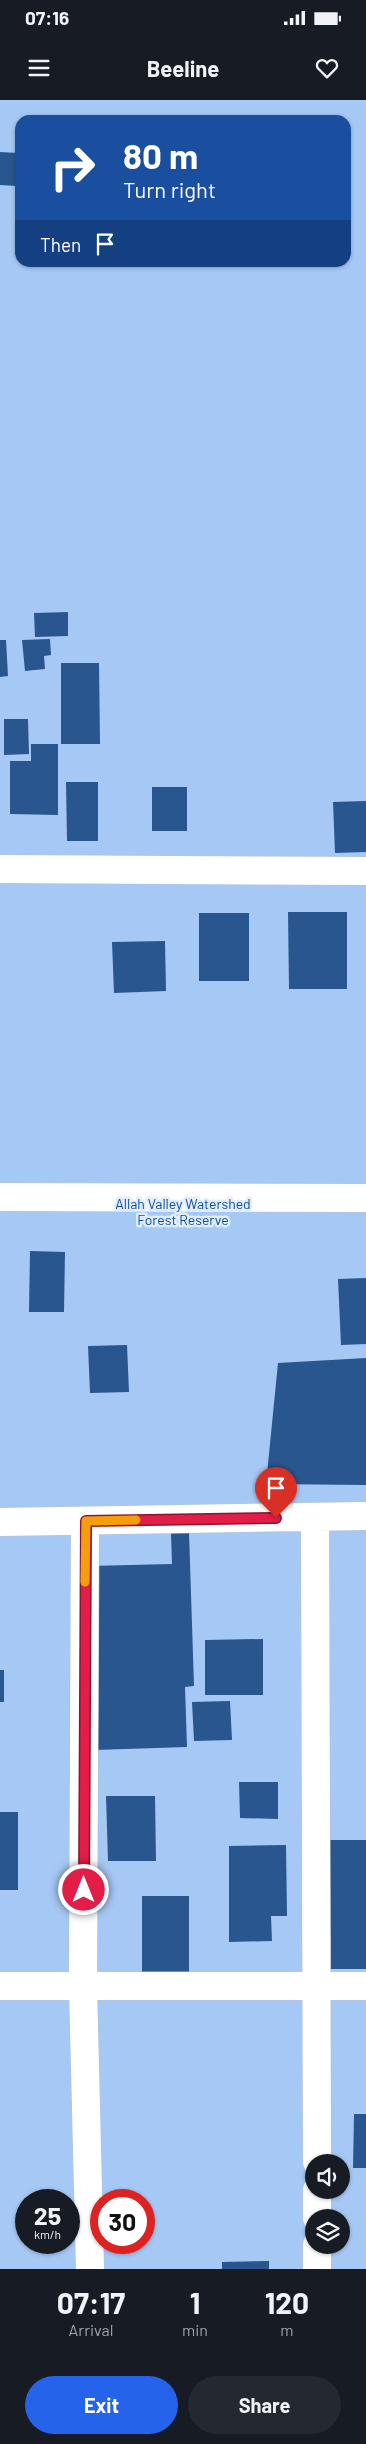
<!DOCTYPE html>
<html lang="en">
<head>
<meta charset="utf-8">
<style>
  body { margin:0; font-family:Barlow,sans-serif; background:#242831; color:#f1f3f6; height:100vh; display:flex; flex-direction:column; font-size:19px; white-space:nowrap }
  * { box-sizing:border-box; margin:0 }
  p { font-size:16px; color:#9ea1a6 }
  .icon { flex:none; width:28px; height:28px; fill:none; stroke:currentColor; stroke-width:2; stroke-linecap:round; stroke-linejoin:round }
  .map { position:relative; height:2169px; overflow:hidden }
  .side { display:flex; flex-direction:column; background:#171b24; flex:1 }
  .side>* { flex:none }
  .hud { position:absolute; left:15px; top:15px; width:336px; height:152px; border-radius:15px; box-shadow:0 1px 4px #0004; background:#1a4fa0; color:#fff; overflow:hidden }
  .controls { position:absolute; left:305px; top:2054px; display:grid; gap:10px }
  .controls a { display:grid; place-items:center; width:45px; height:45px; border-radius:50%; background:#171b24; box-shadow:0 1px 4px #0004; font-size:25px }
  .speed { position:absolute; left:15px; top:2089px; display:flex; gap:10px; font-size:25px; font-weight:700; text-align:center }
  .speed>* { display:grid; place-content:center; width:65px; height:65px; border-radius:50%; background:#171b24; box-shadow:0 1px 4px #0004; line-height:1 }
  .speed small { font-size:12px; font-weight:400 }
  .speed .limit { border:8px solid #d22; background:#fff; color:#111 }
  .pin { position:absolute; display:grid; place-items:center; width:42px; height:42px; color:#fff; margin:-51px -21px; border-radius:50% 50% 50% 0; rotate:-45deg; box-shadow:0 0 5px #0007 }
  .pin .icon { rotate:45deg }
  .me { position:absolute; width:55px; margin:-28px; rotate:0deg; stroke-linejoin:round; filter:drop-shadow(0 0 4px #0008) }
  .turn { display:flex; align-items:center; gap:18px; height:105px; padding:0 25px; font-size:22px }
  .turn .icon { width:65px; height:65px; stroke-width:2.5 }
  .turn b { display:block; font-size:35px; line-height:42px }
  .then { display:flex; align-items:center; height:48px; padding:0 25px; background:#0003; gap:10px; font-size:19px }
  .eta { display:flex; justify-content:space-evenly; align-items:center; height:85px; text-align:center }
  .eta b { font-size:30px; font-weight:700; line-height:35px }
  .cta { display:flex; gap:10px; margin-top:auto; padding:10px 25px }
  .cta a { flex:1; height:58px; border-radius:30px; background:#2563eb; color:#fff; font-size:20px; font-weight:700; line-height:58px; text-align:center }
  .cta a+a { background:#242831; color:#f1f3f6 }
  .status { display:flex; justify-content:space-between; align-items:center; height:35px; padding:0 25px; background:#171b24; direction:ltr }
  .status svg { height:14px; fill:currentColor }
  header { display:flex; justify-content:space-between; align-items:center; height:65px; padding:0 25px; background:#171b24; font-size:22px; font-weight:700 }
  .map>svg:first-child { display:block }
  .green { fill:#a6c8f4; fill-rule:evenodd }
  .building { fill:#29568e }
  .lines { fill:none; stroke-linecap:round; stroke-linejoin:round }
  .minor-casing { stroke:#b8c5d5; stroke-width:29 }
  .minor { stroke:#fff; stroke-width:28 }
  .route-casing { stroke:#92132f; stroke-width:12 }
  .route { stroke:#e11d48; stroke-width:9 }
  .slow { stroke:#f59e0b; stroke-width:9 }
  .labels { text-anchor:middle; stroke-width:5; stroke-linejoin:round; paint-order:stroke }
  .park-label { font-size:14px; fill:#0d509a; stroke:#e1edfe }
</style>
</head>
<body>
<div class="status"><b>07:16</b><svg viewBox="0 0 49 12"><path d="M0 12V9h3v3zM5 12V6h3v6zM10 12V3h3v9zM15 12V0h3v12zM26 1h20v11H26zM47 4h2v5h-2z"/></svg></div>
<header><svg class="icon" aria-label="menu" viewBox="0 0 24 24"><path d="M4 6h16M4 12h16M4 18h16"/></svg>Beeline<svg class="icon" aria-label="heart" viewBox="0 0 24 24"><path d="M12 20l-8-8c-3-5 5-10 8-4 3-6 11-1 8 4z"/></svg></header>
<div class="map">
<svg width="366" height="2169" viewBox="0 0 366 2169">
  <rect width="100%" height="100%" fill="#e1edfe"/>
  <!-- green -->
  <path class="green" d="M0,0h366v2169h-366zM20,20h326v142h-326zM314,2062h27v28h-27zM26,2100h43v42h-43zM101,2100h43v42h-43zM314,2118h27v27h-27z"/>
  <!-- building -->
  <path class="building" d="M0,52l18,1 -1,33 -17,-1z
    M68,512v24l-33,1 -1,-24z
    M50,539l1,16 -7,1 1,13 -20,2 -3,-31z
    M0,540h6l2,36 -8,1z
    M61,563h38l1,81h-39z
    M4,619h24l1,35 -25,1z
    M31,644h27v71l-48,-1v-53h21z
    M66,682h32v59h-31z
    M152,687h35v44h-35z
    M366,701v51l-31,1 -2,-51z
    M288,812h59v77h-58z
    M199,813h50v68h-50z
    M165,841l1,50 -52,2 -2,-51z
    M30,1151l35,1 -1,60h-35z
    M366,1178v66l-25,1 -3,-66z
    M127,1245l2,47 -39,1 -2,-47z
    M366,1258v127l-100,-1 12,-121z
    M189,1432l5,154 -9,1 2,60 -92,3 -6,-184 83,-2 -1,-31z
    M263,1539v56h-58v-55z
    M0,1570h4v32h-4z
    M230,1601l2,39 -38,1 -2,-39z
    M239,1682h39v37l-38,-1z
    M106,1696h49l1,65h-48z
    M0,1712h18v78h-18z
    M323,1740h43v129h-44z
    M286,1745l1,71h-16l1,25 -43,1v-96z
    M142,1796h47v76h-47z
    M354,2014h12v54h-13z
    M269,2161v8h-47v-7z"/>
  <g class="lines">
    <!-- minor casing -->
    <g class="minor-casing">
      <path id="minor" d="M0,769l366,2
        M0,1097l366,1
        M315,1417l2,645
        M85,1421l-2,466 7,282
        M0,1422l366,-6
        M0,1886h366
        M317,2090v28
        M317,2145v24"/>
    </g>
    <!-- minor -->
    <use href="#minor" class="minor"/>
  </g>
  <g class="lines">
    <!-- route casing -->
    <g class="route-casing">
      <path id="route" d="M84,1790l2,-369 190,-3"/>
    </g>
    <!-- route -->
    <use href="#route" class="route"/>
    <!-- slow -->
    <path class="slow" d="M85,1482l1,-61 50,-1"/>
  </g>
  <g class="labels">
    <!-- park labels -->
    <g class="park-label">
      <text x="183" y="1109">Allah Valley Watershed<tspan x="183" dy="16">Forest Reserve</tspan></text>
    </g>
  </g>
</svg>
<div class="controls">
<a><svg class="icon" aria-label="sound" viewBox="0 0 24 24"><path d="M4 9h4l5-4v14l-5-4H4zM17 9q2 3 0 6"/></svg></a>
<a><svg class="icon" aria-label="layers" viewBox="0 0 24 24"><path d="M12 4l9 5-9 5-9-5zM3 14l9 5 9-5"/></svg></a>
</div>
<div class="speed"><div>25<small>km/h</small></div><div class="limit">30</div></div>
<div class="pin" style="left:276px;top:1418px;background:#d93025"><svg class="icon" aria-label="arrive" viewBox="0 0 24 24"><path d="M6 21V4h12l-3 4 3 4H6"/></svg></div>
<svg class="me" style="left:84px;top:1790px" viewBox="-20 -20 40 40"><circle r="17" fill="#e11d48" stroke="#fff" stroke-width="3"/><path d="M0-11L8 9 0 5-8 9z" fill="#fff"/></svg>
<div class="hud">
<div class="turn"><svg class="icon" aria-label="right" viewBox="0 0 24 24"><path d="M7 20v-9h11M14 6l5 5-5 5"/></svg><div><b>80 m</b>Turn right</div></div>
<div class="then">Then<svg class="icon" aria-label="arrive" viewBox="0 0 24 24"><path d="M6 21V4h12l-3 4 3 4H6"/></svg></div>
</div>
</div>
<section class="side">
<div class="eta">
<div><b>07:17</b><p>Arrival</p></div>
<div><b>1</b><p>min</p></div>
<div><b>120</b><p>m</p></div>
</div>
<div class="cta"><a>Exit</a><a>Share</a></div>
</section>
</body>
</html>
